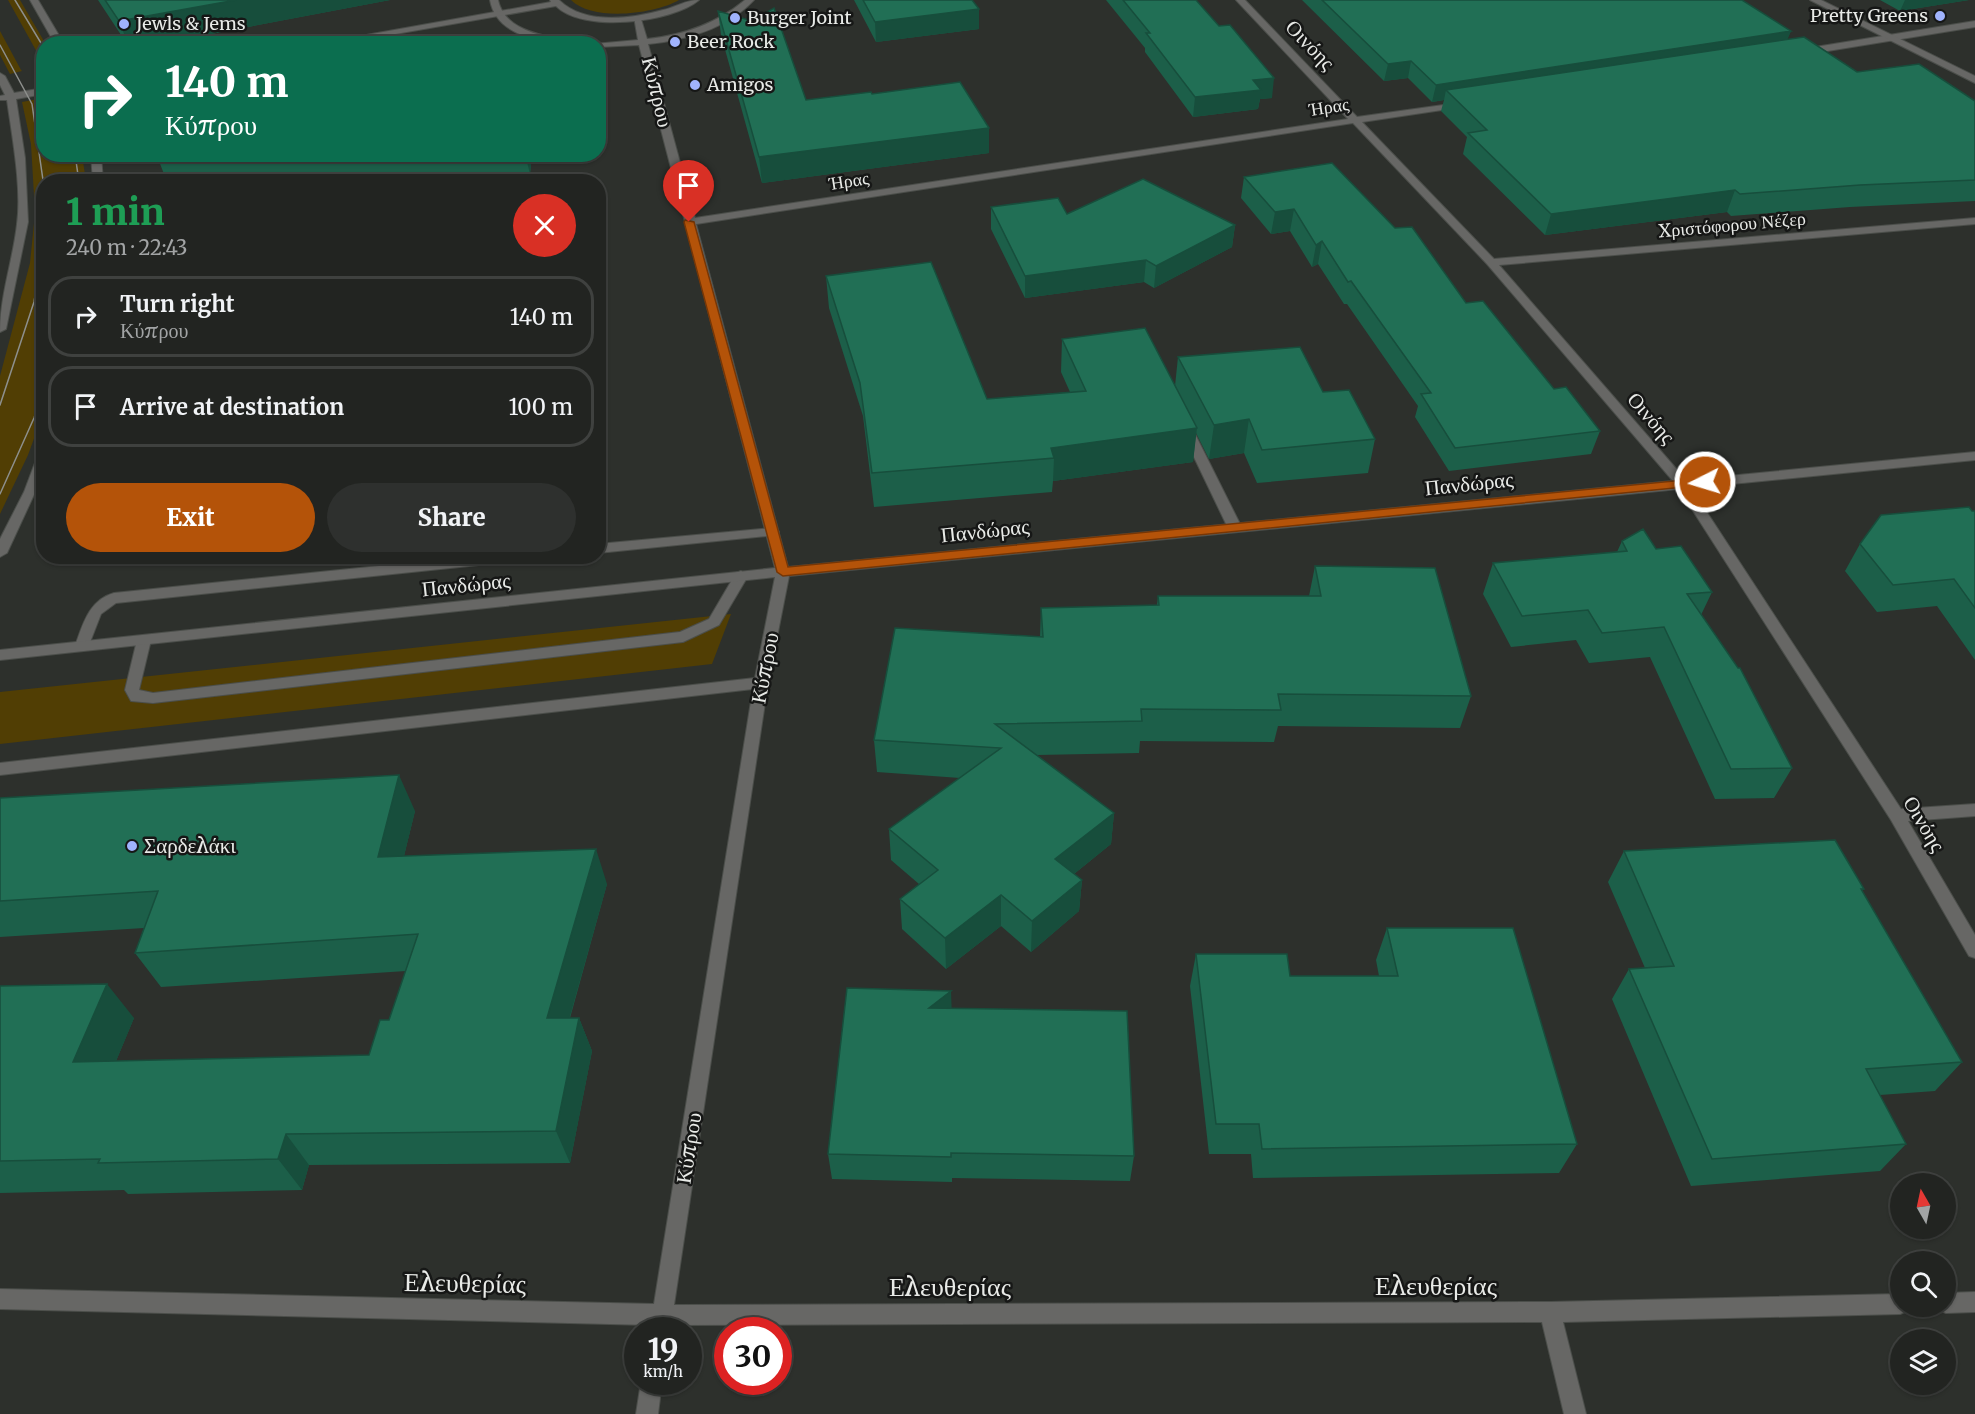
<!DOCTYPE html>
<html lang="en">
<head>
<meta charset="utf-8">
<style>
  body { margin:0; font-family:Merriweather,serif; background:#2e302e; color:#f1f3f6; height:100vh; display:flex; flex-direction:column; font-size:22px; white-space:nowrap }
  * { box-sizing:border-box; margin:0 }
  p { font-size:20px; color:#a2a4a5 }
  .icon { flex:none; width:33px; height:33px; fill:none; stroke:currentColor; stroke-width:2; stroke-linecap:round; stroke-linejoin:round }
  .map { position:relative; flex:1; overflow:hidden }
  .drawer { position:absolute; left:36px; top:174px; width:570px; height:390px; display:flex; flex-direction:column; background:#222421; border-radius:24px; box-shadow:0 2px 4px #0004,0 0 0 2px #3f413f }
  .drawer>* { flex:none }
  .hud { position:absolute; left:36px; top:36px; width:570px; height:126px; border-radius:24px; box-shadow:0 2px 4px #0004,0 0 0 2px #3f413f; background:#0b6e4f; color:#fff; overflow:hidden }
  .needle { width:39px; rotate:351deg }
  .fabs { position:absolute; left:1890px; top:1173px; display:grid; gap:12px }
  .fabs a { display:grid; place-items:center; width:66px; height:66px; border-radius:50%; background:#222421; box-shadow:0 2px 4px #0004,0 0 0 2px #3f413f; font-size:30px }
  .speed { position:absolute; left:624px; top:1317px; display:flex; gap:12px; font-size:30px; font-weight:700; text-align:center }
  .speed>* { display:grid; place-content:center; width:78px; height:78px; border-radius:50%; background:#222421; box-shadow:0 2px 4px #0004,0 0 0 2px #3f413f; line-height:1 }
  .speed small { font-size:15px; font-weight:400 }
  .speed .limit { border:9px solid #d22; background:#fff; color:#111 }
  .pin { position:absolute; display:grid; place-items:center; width:51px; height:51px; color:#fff; margin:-62px -26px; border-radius:50% 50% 50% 0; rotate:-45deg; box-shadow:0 0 6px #0007 }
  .pin .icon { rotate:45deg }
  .me { position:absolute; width:66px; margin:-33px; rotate:265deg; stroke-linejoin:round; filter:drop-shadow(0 0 4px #0008) }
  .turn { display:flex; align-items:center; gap:21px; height:126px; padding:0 30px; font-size:27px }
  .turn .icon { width:78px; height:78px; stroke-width:2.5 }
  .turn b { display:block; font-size:42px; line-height:51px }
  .round { display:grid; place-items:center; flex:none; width:63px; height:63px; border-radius:32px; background:#2e302e }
  .summary { display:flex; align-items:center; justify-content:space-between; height:102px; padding:0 30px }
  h1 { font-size:36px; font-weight:800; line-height:45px; color:#1e9e55 }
  .button { display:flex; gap:12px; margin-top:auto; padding:12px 30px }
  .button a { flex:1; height:69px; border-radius:36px; background:#b45309; color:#fff; font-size:24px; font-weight:800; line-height:69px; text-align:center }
  .button a+a { background:#2e302e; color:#f1f3f6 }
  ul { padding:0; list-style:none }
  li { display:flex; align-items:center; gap:18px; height:81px; margin:0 12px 9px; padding:0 18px; border:3px solid #3f413f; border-radius:24px }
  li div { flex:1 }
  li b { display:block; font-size:22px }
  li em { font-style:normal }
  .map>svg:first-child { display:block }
  .green { fill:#513e04 }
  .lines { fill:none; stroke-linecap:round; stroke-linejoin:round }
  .service-casing { stroke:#4b4e4a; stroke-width:2 }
  .minor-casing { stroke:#4b4e4a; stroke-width:2 }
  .tertiary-casing { stroke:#4b4e4a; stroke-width:2 }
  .service { fill:#676765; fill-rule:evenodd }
  .minor { fill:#676765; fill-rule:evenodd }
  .tertiary { fill:#676765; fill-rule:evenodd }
  .tram { stroke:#8d8f8c; stroke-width:1.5 }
  .wall { fill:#1c5f49 }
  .shaded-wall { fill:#174e3c }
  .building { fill:#216f55; stroke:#174e3c; stroke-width:1.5 }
  .route { fill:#b45309; stroke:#753606; stroke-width:1.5 }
  .poi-dot { fill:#a0b3fd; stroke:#161716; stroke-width:2 }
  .labels { text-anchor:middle; stroke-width:5; stroke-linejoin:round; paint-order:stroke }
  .far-poi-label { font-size:18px; fill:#e8eae7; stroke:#161716; text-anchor:start }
  .far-street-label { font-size:18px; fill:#e8eae7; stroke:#161716 }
  .street-label { font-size:21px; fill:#e8eae7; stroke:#161716 }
  .poi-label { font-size:21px; fill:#e8eae7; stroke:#161716; text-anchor:start }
  .near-street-label { font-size:26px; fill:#e8eae7; stroke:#161716 }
</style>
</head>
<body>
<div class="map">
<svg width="1975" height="1414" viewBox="0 0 1975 1414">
  <rect width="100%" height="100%" fill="#2d302c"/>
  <!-- green -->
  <path class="green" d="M8,0h12l25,43 -2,20z
    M571,0h108c-24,14 -86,22 -108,0z
    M0,31l21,39 1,1 -12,3 -10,-19z
    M43,98l1,56 38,1 4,26 -42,1 -1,232 -15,41 -28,59v-138l30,-113 5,-50 -4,-69 -9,-42z
    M731,614l-19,50 -712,80v-52z"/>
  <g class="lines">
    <!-- service casing -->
    <g class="service-casing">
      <path id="service" d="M1186,424l6,4 50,100 -2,3 -5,1 -7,-4 -48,-100z
        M772,528l5,1 2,3 -2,3 -179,18v-9z
        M477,556h55l-6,4 -410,43 -15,11 -14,36h-10l-2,-4c8,-22 14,-46 39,-53z
        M741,571l7,5 -29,49 -36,17 -530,61 -22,-2 -6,-11 12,-50 7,-5 7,5 -12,50 14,3 527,-61 29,-13 27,-46z"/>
    </g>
    <!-- minor casing -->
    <g class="minor-casing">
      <path id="minor" d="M490,0h8c6,28 39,35 63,39 8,1 17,1 23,5 -33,0 -87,-4 -94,-44z
        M745,0h9c-27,29 -68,40 -106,44l47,174 653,-99 -112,-119h9l112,117 108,-15 2,2 -5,3 -100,15 132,137 481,-41v6l-476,41 187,215 289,-28v8l-284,28 210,321 74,-5v12l-67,5 67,114v23l-6,-2 -78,-136 -212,-331 -890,87 -21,107 -94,622 876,-3 350,-8v12h9l-2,5 -7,3 -337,8 23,92h-22l-22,-92 -871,3 -1,5h-20v-5l-650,-16v-20l654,15 99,-615 -753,86v-12l755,-85 20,-101 -775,83v-10l775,-82 -136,-523 -41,2v-3h-4l44,-4 -4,-23 7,2 6,20c37,-4 69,-15 98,-39zM1353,123l134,141 186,217 -885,86 -92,-343z
        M1975,21v6l-172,28 -4,-3 4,-3z
        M1975,1292v20l-29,1 -7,-3 -2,-4h9v-13z
        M641,1382h21l-4,32h-22z"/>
    </g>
    <!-- tertiary casing -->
    <g class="tertiary-casing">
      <path id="tertiary" d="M30,0h8l26,44h-9z
        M550,0h9c25,25 72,19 104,10 13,-3 23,-10 36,-10 -27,23 -117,33 -143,6l-218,38h-22l235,-42z
        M1810,0h11l154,76v7z
        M0,73l5,3 9,17 30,-5v6l-28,5 9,59 3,64 -22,107 -6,3c0,-37 13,-72 17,-108 5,-36 -5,-88 -10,-124h-7v-4l5,-1 -5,-10z
        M91,154h10l2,28h-10z
        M44,451v22l-37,80 -7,4v-18l24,-47 14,-37z"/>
    </g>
    <!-- service -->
    <use href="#service" class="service"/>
    <!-- minor -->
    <use href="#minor" class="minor"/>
    <!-- tertiary -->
    <use href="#tertiary" class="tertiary"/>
    <!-- tram -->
    <path class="tram" d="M15,0l29,48
      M0,45l32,59 12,83
      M75,154l4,28
      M0,405l34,-103 10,-59
      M0,494l34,-76 10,-29"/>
  </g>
  <!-- wall -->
  <path class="wall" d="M98,0h292l-232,44h-31z
    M854,0h118l7,29 -103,13z
    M1106,0h90l76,98 -12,1 -2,10 -65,8 -48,-65v-4z
    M1302,0h440l49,31 -4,8 70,33 118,29v100l-125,6 -119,9 -4,-4 -182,23 -82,-81 4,-17 -26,-26 3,-11 -12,2 -24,-24 -24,3z
    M1880,0h89l-69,11z
    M718,11l88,89 66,-6 117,59 -227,30 -41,-148z
    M162,154h370l-2,20 -98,8h-265l-8,-21z
    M1244,177l222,126 88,86 46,42 -9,23 -142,17 -34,-54 3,-11 -71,-102h-3l-26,-40 -6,3 -22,-36 -19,3 -30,-36z
    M991,207l76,7 168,11 -3,22 -78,41 -10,-6 -119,16 -34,-69z
    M826,276l161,123 83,-7 -9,-20 1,-33 113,47 3,-29 145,35 52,47 -7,34 -111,10 -13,-30 -35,6 -13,-26 -3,29 -140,19 -1,11 -178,15 -11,-91 -34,-108z
    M1972,511h3v149l-38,-54 -60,6 -32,-41 15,-27z
    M1622,541l34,8 56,43 -11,23 91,153 -18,30 -59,1 -65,-142 -61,6 -13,-23 -65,7 -28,-53 10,-31 124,-11z
    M1315,566l156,130 -11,32 -182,-2 -4,16 -134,-1 -1,12 -102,2 77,58 -3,31 -37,30 8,6 -3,31 -48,41 -30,-26 -55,43 -44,-40 -2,-30 19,-15 -28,-24 -2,-31 71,-51 -83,-6 -3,-32 166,-103 1,-29 116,-3 1,-9h151z
    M0,798l415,13 -11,45 203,28 -37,134h9l13,33 -22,112 -261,2 -7,25 -174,4 -4,-4 -124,3v-207l134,32 -18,43 253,-6 20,-35 17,-49 -245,16 -26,-34 9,-25 -144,9z
    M1624,851l240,38 -2,2 100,171 -27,29 -55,4 26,49 -26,27 -189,15 -79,-187 17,-30 16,-1 -37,-86z
    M1387,928l190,216 -18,29 -306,5 -2,-24h-42l-19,-168 6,-32 94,22h89l-3,-16z
    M951,1008l183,148 -4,25 -178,-3v4l-120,-3 -4,-25z"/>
  <!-- shaded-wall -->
  <path class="shaded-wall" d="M236,0h154l-232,44h-30l-9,-23z
    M1905,0h64l-69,11z
    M979,9v20l-103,13 -1,-20z
    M1791,31l-7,17 -338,42 -2,10 -12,2 4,-17z
    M1411,61l-3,17 -24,3 4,-17z
    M1274,78l-2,20 -12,1 -2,10 -65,8 2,-20 58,-17z
    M989,128v25l-227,30 -3,-26z
    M525,154h7l-2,20z
    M1735,190l-8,22 -182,23 6,-21z
    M1294,209l-4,22 -19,3 4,-22z
    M1235,225l-3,22 -78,41 2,-22z
    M1322,241l-4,23 -6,3 4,-22z
    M1146,260l-2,22 -119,16v-22z
    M1249,419l-5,34 -35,6 5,-34z
    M1197,428l-4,34 -140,19 1,-23 -3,-10z
    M399,775l16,36 -20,82 -17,-36z
    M1114,813l-3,31 -57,46 1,-31z
    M596,849l11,35 -47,168 -13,-34z
    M1082,880l-3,31 -48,41 1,-31z
    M1001,895v31l-55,43 -1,-31z
    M107,984l27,34 -32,77 -29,-33z
    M951,991l1,27 -23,-10z
    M579,1018l13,33 -22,112 -14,-32z
    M286,1134l23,31 -7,25 -24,-31z"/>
  <!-- building -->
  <path class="building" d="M105,0h131l-117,21z
    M863,0h109l7,9 -104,13z
    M1123,0h73l23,26 11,-1 44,53 -21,2 8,10 -66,7 -49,-64h4z
    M1322,0h420l49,31 -355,54 -25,-24 -23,3z
    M774,8l32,92 65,-8 1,2 88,-12 29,46 -230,29 -41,-146 34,10z
    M1804,37l53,35 62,-8 56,37v79l-115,5 -120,9 -5,-4 -184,24 -83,-81 19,-3 -41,-40z
    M162,154h93l-96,7z
    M1332,163l63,65 17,-1 54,76 17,-2 71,88 12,-2 34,44 -145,17 -34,-54 10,-1 -80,-112 -3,1 -26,-41 -6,4 -22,-36 -19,3 -31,-35z
    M1143,179l92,46 -79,41 -10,-6 -121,16 -34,-69 67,-9 9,16z
    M931,262l56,137 99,-8 -24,-52 83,-11 52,100 -146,20 3,10 -182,15 -12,-90 -34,-107z
    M1300,347l23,45 26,-2 26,49 -113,11 -13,-31 -35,6 -36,-68z
    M1969,507l3,4h3v97l-21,-29 -61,6 -33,-41 21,-29z
    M1643,529l13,20 25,-3 31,46 -25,2 51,74h2l52,100 -61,1 -67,-142 -62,6 -14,-23 -66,6 -29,-53 134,-12 -5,-10z
    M1315,566l120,2 36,128 -193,-2 3,16 -140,-1 1,12 -147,3 119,89 -59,46 27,21 -50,41 -31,-26 -56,43 -45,-39 38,-29 -49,-41 112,-81 -127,-8 21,-112 148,9 -2,-29 118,-3 -1,-9h163z
    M399,775l-21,82 218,-8 -49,169h32l-23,113 -270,3 -8,25 -180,4 2,-4 -100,2v-175l107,-2 -34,78 296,-7 11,-35h9l29,-86 -283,19 23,-62 -158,10v-103z
    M1835,840l29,49h-3l101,173 -96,7 40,75 -194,15 -83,-190 45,-3 -50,-115z
    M1387,928h126l64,216 -315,5 -3,-25h-43l-20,-170h91l3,22h108z
    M847,988l104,3 -22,17 198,3 7,145 -183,-3v4l-123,-3z"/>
  <!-- route -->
  <path class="route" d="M685,220l9,2 94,345 917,-89 6,4 -6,3 -922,91 -6,-4 -93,-350z"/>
  <!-- markers -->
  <g class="poi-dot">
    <circle cx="1940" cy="16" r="6"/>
    <circle cx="735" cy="18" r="6"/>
    <circle cx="124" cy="24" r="6"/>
    <circle cx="675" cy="42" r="6"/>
    <circle cx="695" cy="85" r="6"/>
    <circle cx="132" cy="846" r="6"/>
  </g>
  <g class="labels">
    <!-- far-poi labels -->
    <g class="far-poi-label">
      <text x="1928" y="22" text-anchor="end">Pretty Greens</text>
      <text x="747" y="24">Burger Joint</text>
      <text x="136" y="30">Jewls &amp; Jems</text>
      <text x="687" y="48">Beer Rock</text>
      <text x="707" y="91">Amigos</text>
    </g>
    <!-- far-street labels -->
    <g class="far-street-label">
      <text transform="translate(1329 107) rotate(-9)" y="6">Ήρας</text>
      <text transform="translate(849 181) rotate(-9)" y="6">Ήρας</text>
      <text transform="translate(1732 225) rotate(-5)" y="6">Χριστόφορου Νέζερ</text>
    </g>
    <!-- street labels -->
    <g class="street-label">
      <text transform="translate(1310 45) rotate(46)" y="7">Οινόης</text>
      <text transform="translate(657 92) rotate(76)" y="7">Κύπρου</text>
      <text transform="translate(1651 418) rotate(49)" y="7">Οινόης</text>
      <text transform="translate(1469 484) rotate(-6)" y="7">Πανδώρας</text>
      <text transform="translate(985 531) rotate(-6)" y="7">Πανδώρας</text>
      <text transform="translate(466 585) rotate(-6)" y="7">Πανδώρας</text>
      <text transform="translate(765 668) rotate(-79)" y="7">Κύπρου</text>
      <text transform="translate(1924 824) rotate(59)" y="7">Οινόης</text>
      <text transform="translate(689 1148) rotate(-81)" y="7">Κύπρου</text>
    </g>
    <!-- poi labels -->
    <g class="poi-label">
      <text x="144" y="853">Σαρδελάκι</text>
    </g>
    <!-- near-street labels -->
    <g class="near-street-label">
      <text transform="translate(465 1283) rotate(1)" y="9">Ελευθερίας</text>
      <text x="1436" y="1295">Ελευθερίας</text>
      <text x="950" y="1296">Ελευθερίας</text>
    </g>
  </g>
</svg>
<div class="fabs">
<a><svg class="needle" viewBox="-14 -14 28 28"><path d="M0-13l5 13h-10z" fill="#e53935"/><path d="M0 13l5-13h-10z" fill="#a2a4a5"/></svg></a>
<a><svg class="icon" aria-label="search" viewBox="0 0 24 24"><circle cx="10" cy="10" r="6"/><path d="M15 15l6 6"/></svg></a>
<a><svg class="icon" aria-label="layers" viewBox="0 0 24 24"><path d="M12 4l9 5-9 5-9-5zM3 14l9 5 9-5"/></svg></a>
</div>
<div class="speed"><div>19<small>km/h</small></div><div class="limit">30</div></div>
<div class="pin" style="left:689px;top:222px;background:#d93025"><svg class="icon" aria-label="arrive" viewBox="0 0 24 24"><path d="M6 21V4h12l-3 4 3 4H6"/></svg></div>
<svg class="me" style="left:1705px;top:482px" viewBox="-20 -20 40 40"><circle r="17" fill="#b45309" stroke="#fff" stroke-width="3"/><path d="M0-11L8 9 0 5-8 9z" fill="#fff"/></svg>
<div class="hud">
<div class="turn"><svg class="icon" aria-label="right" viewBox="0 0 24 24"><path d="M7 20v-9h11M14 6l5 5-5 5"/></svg><div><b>140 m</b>Κύπρου</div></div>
</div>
<section class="drawer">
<div class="summary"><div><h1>1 min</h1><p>240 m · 22:43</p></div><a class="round" style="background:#d93025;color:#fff"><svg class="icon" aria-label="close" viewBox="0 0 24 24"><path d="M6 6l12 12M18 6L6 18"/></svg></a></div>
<ul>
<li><svg class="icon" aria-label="right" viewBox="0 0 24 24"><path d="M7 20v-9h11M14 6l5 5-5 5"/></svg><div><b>Turn right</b><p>Κύπρου</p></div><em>140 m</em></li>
<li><svg class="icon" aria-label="arrive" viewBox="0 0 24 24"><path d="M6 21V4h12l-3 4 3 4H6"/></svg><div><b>Arrive at destination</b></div><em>100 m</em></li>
</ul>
<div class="button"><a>Exit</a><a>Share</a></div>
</section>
</div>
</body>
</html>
